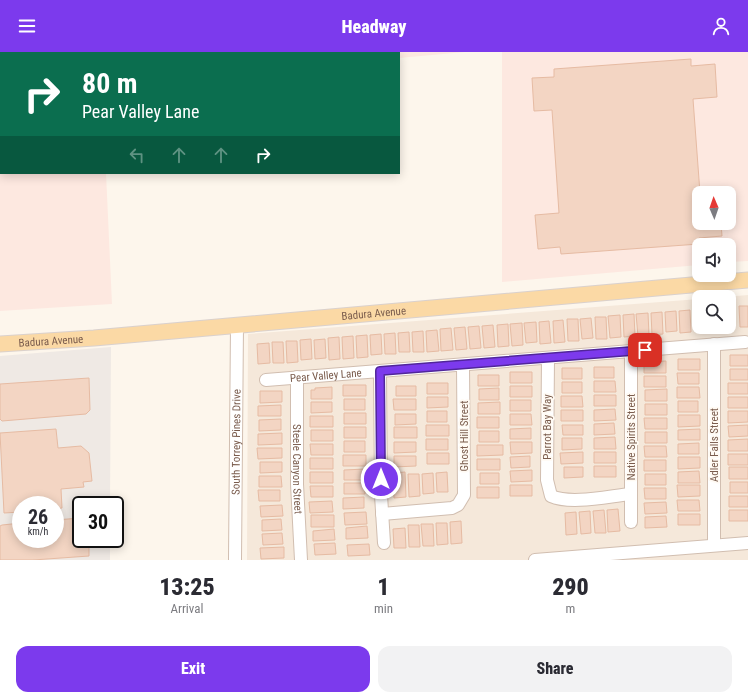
<!DOCTYPE html>
<html lang="en">
<head>
<meta charset="utf-8">
<style>
  body { margin:0; font-family:"Roboto Condensed",sans-serif; background:#f2f2f3; color:#2b2b33; height:100vh; display:flex; flex-direction:column; font-size:15px; white-space:nowrap }
  * { box-sizing:border-box; margin:0 }
  p { font-size:13px; color:#7c7c81 }
  .icon { flex:none; width:22px; height:22px; fill:none; stroke:currentColor; stroke-width:2; stroke-linecap:round; stroke-linejoin:round }
  .map { position:relative; height:508px; overflow:hidden }
  .panel { display:flex; flex-direction:column; background:#fff; flex:1 }
  .panel>* { flex:none }
  .banner { position:absolute; left:0px; top:0px; width:400px; height:122px; box-shadow:0 2px 10px #0003; background:#0b6e4f; color:#fff; overflow:hidden }
  .needle { width:26px; rotate:358deg }
  .controls { position:absolute; left:692px; top:134px; display:grid; gap:8px }
  .controls a { display:grid; place-items:center; width:44px; height:44px; border-radius:8px; background:#fff; box-shadow:0 2px 10px #0003; font-size:20px }
  .speed { position:absolute; left:12px; top:444px; display:flex; gap:8px; font-size:20px; font-weight:700; text-align:center }
  .speed>* { display:grid; place-content:center; width:52px; height:52px; border-radius:50%; background:#fff; box-shadow:0 2px 10px #0003; line-height:1 }
  .speed small { font-size:10px; font-weight:400 }
  .speed .limit { border:2px solid #111; border-radius:6px; background:#fff; color:#111 }
  .pin { position:absolute; display:grid; place-items:center; width:34px; height:34px; color:#fff; margin:-17px; border-radius:8px; box-shadow:0 2px 6px #0006 }
  .me { position:absolute; width:44px; margin:-22px; rotate:0deg; stroke-linejoin:round; filter:drop-shadow(0 0 3px #0008) }
  .turn { display:flex; align-items:center; gap:14px; height:84px; padding:0 16px; font-size:18px }
  .turn .icon { width:52px; height:52px; stroke-width:2.5 }
  .turn b { display:block; font-size:28px; line-height:34px }
  .lanes { display:flex; align-items:center; height:38px; padding:0 16px; background:#0003; justify-content:center; gap:20px; direction:ltr }
  .lanes .off { opacity:.35 }
  .eta { display:flex; justify-content:space-evenly; align-items:center; height:68px; text-align:center }
  .eta b { font-size:24px; font-weight:800; line-height:28px }
  .button { display:flex; gap:8px; margin-top:auto; padding:8px 16px }
  .button a { flex:1; height:46px; border-radius:12px; background:#7c3aed; color:#fff; font-size:16px; font-weight:800; line-height:46px; text-align:center }
  .button a+a { background:#f2f2f3; color:#2b2b33 }
  header { display:flex; justify-content:space-between; align-items:center; height:52px; padding:0 16px; background:#7c3aed; color:#fff; font-size:18px; font-weight:800 }
  .map>svg:first-child { display:block }
  .residential { fill:#f5e8da }
  .commercial { fill:#fde8e0; fill-rule:evenodd }
  .industrial { fill:#efe9e4; fill-rule:evenodd }
  .building { fill:#f3d5c3; stroke:#e6bba3 }
  .lines { fill:none; stroke-linecap:round; stroke-linejoin:round }
  .minor-casing { stroke:#d1beb0; stroke-width:14 }
  .major-casing { stroke:#dad1cd; stroke-width:17 }
  .minor { stroke:#fff; stroke-width:12 }
  .major { stroke:#fbd9a5; stroke-width:15 }
  .route-casing { stroke:#51269a; stroke-width:10 }
  .route { stroke:#7c3aed; stroke-width:7 }
  .labels { text-anchor:middle; stroke-width:3.5; stroke-linejoin:round; paint-order:stroke }
  .street-label { font-size:11px; fill:#7a5c4d; stroke:#fffaf3 }
</style>
</head>
<body>
<header><svg class="icon" aria-label="menu" viewBox="0 0 24 24"><path d="M4 6h16M4 12h16M4 18h16"/></svg>Headway<svg class="icon" aria-label="person" viewBox="0 0 24 24"><circle cx="12" cy="8" r="4"/><path d="M4 21q1-7 8-7t8 7"/></svg></header>
<div class="map">
<svg width="748" height="508" viewBox="0 0 748 508">
  <rect width="100%" height="100%" fill="#fdf6ec"/>
  <!-- residential -->
  <path class="residential" d="M748,243v265h-501l1,-226 451,-35v28h30v-30h-4z"/>
  <!-- commercial -->
  <path class="commercial" d="M0,0h465l-66,6v-5h-398v120h105l6,131 -112,7z
    M502,0h246v209l-19,1v-17h-30v20l-197,17zM699,141h30v30h-30z"/>
  <!-- industrial -->
  <path class="industrial" d="M111,295l-1,158h-29v34h29v21h-110v-204zM21,453h34v34h-34z"/>
  <!-- building -->
  <path class="building" d="M691,7v7l24,-2 2,33 -24,2 7,94 -1,30h22l1,13 -23,2v6l-138,10 -1,-7 -22,2 -3,-34 24,-2 -7,-103 -18,1 -2,-33 22,-1v-8z
    M734,252l1,23 -11,1 5,-1v-22z
    M739,254h9v21h-8z
    M699,257v18h6v2l-11,1 -1,-20z
    M690,258l1,22 -11,1 -1,-22z
    M676,259l1,20 -11,1 -1,-20z
    M662,260l1,22 -11,1 -1,-22z
    M648,261l1,22 -11,1 -2,-22z
    M634,262l1,22 -11,1 -1,-22z
    M620,263l1,22 -11,1 -2,-22z
    M595,265h11l1,22h-11z
    M591,266l2,20 -11,1 -2,-20z
    M567,267h11l1,22h-11z
    M563,268l2,22 -11,1 -1,-22z
    M549,269l2,22 -11,1 -1,-22z
    M536,270l1,20 -11,1 -2,-20z
    M522,271l1,22 -11,1 -2,-22z
    M508,272l1,22 -11,1 -1,-22z
    M493,273l2,22 -11,1 -2,-22z
    M479,274l2,22 -11,1 -2,-22z
    M465,275l2,22 -11,1 -2,-22z
    M451,276l2,22 -12,1 -1,-22z
    M437,278l2,21 -12,1 -1,-21z
    M423,279l1,21h-11l-1,-20z
    M409,280l1,20h-11l-1,-19z
    M395,281l1,21h-11l-1,-20z
    M381,282l1,20 -11,1 -1,-20z
    M367,283l1,22 -11,1 -1,-22z
    M353,284l1,22 -11,1 -1,-22z
    M339,285l1,22 -11,1 -1,-22z
    M311,287l1,20 -11,1 -1,-20z
    M325,287l1,19 -11,1 -1,-19z
    M286,289h11l1,21 -11,1z
    M272,290h11l1,21h-11z
    M269,291l1,20 -12,1 -1,-20z
    M730,303h18v11h-18z
    M678,307h22v11h-22z
    M666,309v12h-22v-11z
    M594,315h20v11h-20z
    M562,316h20v11h-20z
    M730,317h18v11h-18z
    M510,320h22v11h-22z
    M677,321h22v11h-21z
    M478,323h21v11h-21z
    M644,324h22v11h-22z
    M89,326l1,32 -4,4 -84,7 -2,-2v-35z
    M594,329h21l1,11h-22z
    M562,330h20v11h-20z
    M427,331h21v11h-21z
    M728,331h20v11h-20z
    M343,333h23v11h-23z
    M396,334h20v10h-20z
    M510,334h22v11h-22z
    M332,335v12h-21v-9h4v-2z
    M677,335h22l1,11h-23z
    M499,336v12h-20v-11z
    M667,337v12h-22v-11z
    M260,339h22v11l-22,1z
    M594,343h22v11h-22z
    M561,344h21l1,11h-22z
    M427,345h21v10l-21,1z
    M728,345h20v11h-20z
    M344,347h21v11h-21z
    M393,347h23v11h-22z
    M510,348h21v11h-21z
    M678,349h20v11h-20z
    M311,350h21v10l-21,1z
    M500,350v12h-22v-11z
    M645,352h22v11h-22z
    M281,353v11h-23v-10z
    M615,357l1,11 -22,1v-11z
    M561,358h22v11h-22z
    M427,359h20v11h-20z
    M728,359h20v11l-20,1z
    M344,361h22v11h-22z
    M395,362h21v10l-21,1z
    M510,362h21l1,11h-22z
    M678,363h22v11l-22,1z
    M310,364h23v11h-23z
    M477,365h22v11h-22z
    M644,366h23v11h-22z
    M281,367v11l-22,1v-11z
    M614,371l1,11 -21,1v-11z
    M426,373h23v11h-23z
    M562,373h21v10h-20z
    M748,373v11l-19,1 -1,-11z
    M344,375h22v11h-22z
    M394,375h23v11h-23z
    M531,376v11h-21v-10z
    M56,377l2,19 23,-2 8,7 3,28 -9,1 1,5 -23,2 1,19 -7,1v-4h-34v7l-17,1 -4,-80z
    M700,377v11h-22v-10z
    M311,378h22v11h-22z
    M479,379h20v11h-20z
    M645,380h22v11h-22z
    M282,381v11l-24,1v-11z
    M615,385l1,12h-22v-11z
    M562,386h20v11l-20,1z
    M426,387h22v11h-22z
    M748,387v12h-20v-11z
    M344,389h21v11h-21z
    M394,390h22v10l-22,1z
    M510,390h22v11l-21,1z
    M699,391v11h-21v-10z
    M310,392h23v11h-22z
    M477,393h26v10l-26,1z
    M644,394h22l1,11h-22z
    M257,396h25v10l-24,1z
    M583,400v11l-22,1 -1,-11z
    M594,400h22v11h-22z
    M427,401h22v11h-22z
    M728,402h20v11h-20z
    M343,403h23v11h-23z
    M394,404h22v10l-22,1z
    M530,404v11l-19,1 -1,-11z
    M678,405h22v11l-22,1z
    M310,406h23v11h-23z
    M477,407h23v11h-23z
    M644,408h22v11h-22z
    M260,410h22v10l-22,1z
    M594,414h22v11h-22z
    M564,415h19v10l-19,1z
    M729,415h19v12h-19z
    M365,417v11h-21v-10z
    M532,418v11l-21,1 -1,-11z
    M699,419l1,12h-22v-11z
    M310,420h23v11h-23z
    M405,420l1,25 -12,1 -1,-25z
    M447,420l1,20h-11l-1,-19z
    M433,421l1,20 -11,1 -1,-20z
    M480,421h19v11h-19z
    M408,422h11l1,22 -11,1z
    M645,422h21v11h-21z
    M259,424h22l1,11h-23z
    M730,430h18v11h-18z
    M344,431h21v11h-21z
    M510,433h22v11h-22z
    M677,433h23v11l-22,1z
    M310,434h23v11h-22z
    M477,435h22v11h-22z
    M644,436h22v11h-21z
    M258,438h22v11h-21z
    M729,444h19v11h-19z
    M364,445v11l-21,1v-11z
    M677,448h22l1,11h-22z
    M332,449l1,11 -23,1 -1,-11z
    M666,450l1,11 -22,1 -1,-11z
    M282,453l1,11 -22,1 -1,-11z
    M618,457l2,22 -12,1 -1,-22z
    M604,458l2,23h-11l-2,-22z
    M729,458h19v11h-19z
    M590,459l1,22 -10,1 -2,-22z
    M366,460l1,12 -22,1 -1,-12z
    M576,460l1,22 -11,1 -1,-22z
    M678,462h22v11h-22z
    M311,463h23v12h-23z
    M666,464l1,11 -22,1v-11z
    M81,466v21h8v17l-56,4h-33v-34l2,-1 19,-2v16h34v-19z
    M281,467l1,11 -20,1v-11z
    M461,469l1,22 -11,1 -1,-22z
    M436,471h11l1,21 -11,1z
    M421,472h12l1,22h-11z
    M408,473h11l1,22h-11z
    M367,474l1,12 -22,1v-11z
    M405,476l1,20h-12l-1,-19z
    M334,477l1,11 -22,1v-10z
    M282,481l1,11 -20,1 -1,-11z
    M335,491l1,11 -21,1 -1,-11z
    M369,492l1,11 -22,1 -1,-11z
    M284,495v11l-23,1 -1,-11z"/>
  <g class="lines">
    <!-- minor casing -->
    <g class="minor-casing">
      <g id="minor">
        <path d="M236,0v1"/>
        <path d="M292,1l13,-1"/>
        <path d="M0,23h1"/>
        <path d="M714,292v201"/>
        <path d="M631,300v170"/>
        <path d="M548,306l-1,122 4,16c20,9 58,0 80,-2"/>
        <path d="M380,319l1,124 3,48"/>
        <path id="s1" d="M297,325v107l4,76"/>
        <path id="s2" d="M266,328l479,-38"/>
        <path d="M382,462l70,-6 6,-3 6,-10 -1,-130"/>
        <path id="s3" d="M235,508l2,-235"/>
        <path d="M535,508l213,-17"/>
      </g>
    </g>
    <!-- major casing -->
    <g class="major-casing">
      <g id="major">
        <path id="s4" d="M0,292l94,-6 654,-58"/>
      </g>
    </g>
    <!-- minor -->
    <use href="#minor" class="minor"/>
    <!-- major -->
    <use href="#major" class="major"/>
  </g>
  <g class="lines">
    <!-- route casing -->
    <g class="route-casing">
      <path id="route" d="M381,427l-1,-108 265,-21"/>
    </g>
    <!-- route -->
    <use href="#route" class="route"/>
  </g>
  <g class="labels">
    <!-- street labels -->
    <g class="street-label">
      <text dy="4" stroke="none"><textPath href="#s4" startOffset="375">Badura Avenue</textPath></text>
      <text dy="4" stroke="none"><textPath href="#s4" startOffset="51">Badura Avenue</textPath></text>
      <text dy="4" stroke="none"><textPath href="#s2" startOffset="60">Pear Valley Lane</textPath></text>
      <text transform="translate(547 375) rotate(-90)" y="4">Parrot Bay Way</text>
      <text transform="translate(464 384) rotate(-90)" y="4">Ghost Hill Street</text>
      <text transform="translate(631 385) rotate(-90)" y="4">Native Spirits Street</text>
      <text dy="4" stroke="none"><textPath href="#s3" startOffset="118">South Torrey Pines Drive</textPath></text>
      <text transform="translate(714 393) rotate(-90)" y="4">Adler Falls Street</text>
      <text dy="4" stroke="none"><textPath href="#s1" startOffset="92">Steele Canyon Street</textPath></text>
    </g>
  </g>
</svg>
<div class="controls">
<a><svg class="needle" viewBox="-14 -14 28 28"><path d="M0-13l5 13h-10z" fill="#e53935"/><path d="M0 13l5-13h-10z" fill="#7c7c81"/></svg></a>
<a><svg class="icon" aria-label="sound" viewBox="0 0 24 24"><path d="M4 9h4l5-4v14l-5-4H4zM17 9q2 3 0 6"/></svg></a>
<a><svg class="icon" aria-label="search" viewBox="0 0 24 24"><circle cx="10" cy="10" r="6"/><path d="M15 15l6 6"/></svg></a>
</div>
<div class="speed"><div>26<small>km/h</small></div><div class="limit">30</div></div>
<div class="pin" style="left:645px;top:298px;background:#d93025"><svg class="icon" aria-label="arrive" viewBox="0 0 24 24"><path d="M6 21V4h12l-3 4 3 4H6"/></svg></div>
<svg class="me" style="left:381px;top:427px" viewBox="-20 -20 40 40"><circle r="17" fill="#7c3aed" stroke="#fff" stroke-width="3"/><path d="M0-11L8 9 0 5-8 9z" fill="#fff"/></svg>
<div class="banner">
<div class="turn"><svg class="icon" aria-label="right" viewBox="0 0 24 24"><path d="M7 20v-9h11M14 6l5 5-5 5"/></svg><div><b>80 m</b>Pear Valley Lane</div></div>
<div class="lanes"><svg class="icon off" aria-label="left" viewBox="0 0 24 24"><path d="M17 20v-9H6M10 6l-5 5 5 5"/></svg><svg class="icon off" aria-label="ahead" viewBox="0 0 24 24"><path d="M12 20V5M6 11l6-6 6 6"/></svg><svg class="icon off" aria-label="ahead" viewBox="0 0 24 24"><path d="M12 20V5M6 11l6-6 6 6"/></svg><svg class="icon" aria-label="right" viewBox="0 0 24 24"><path d="M7 20v-9h11M14 6l5 5-5 5"/></svg></div>
</div>
</div>
<section class="panel">
<div class="eta">
<div><b>13:25</b><p>Arrival</p></div>
<div><b>1</b><p>min</p></div>
<div><b>290</b><p>m</p></div>
</div>
<div class="button"><a>Exit</a><a>Share</a></div>
</section>
</body>
</html>
